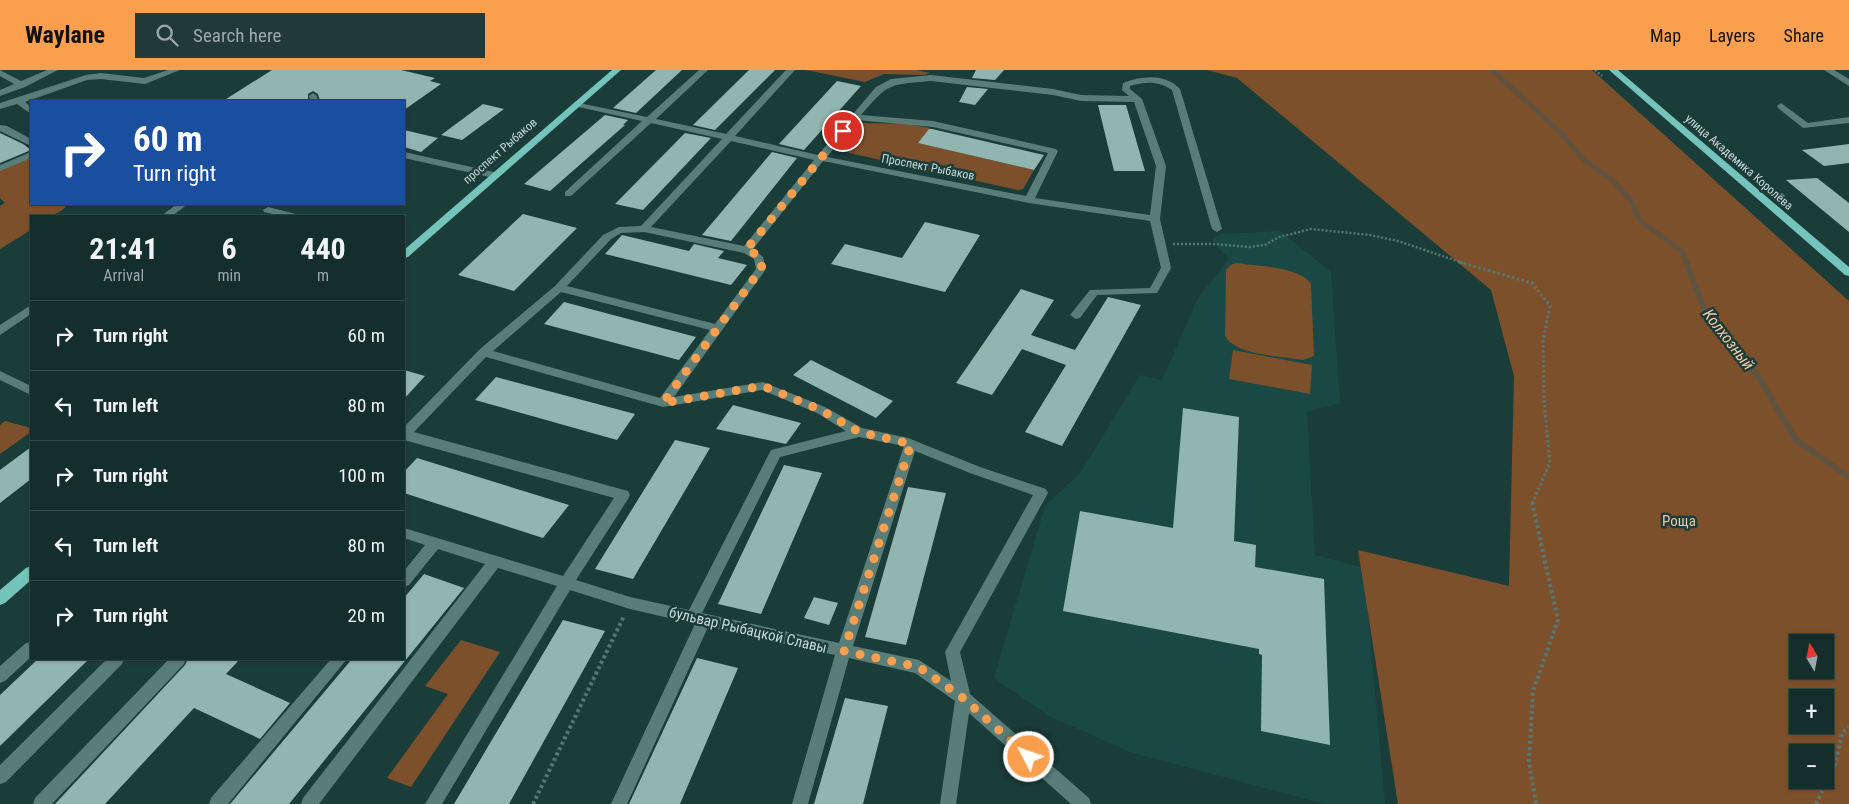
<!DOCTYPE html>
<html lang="en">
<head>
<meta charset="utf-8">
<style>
  body { margin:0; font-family:"Roboto Condensed",sans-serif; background:#213a38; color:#f1f3f6; height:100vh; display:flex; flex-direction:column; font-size:19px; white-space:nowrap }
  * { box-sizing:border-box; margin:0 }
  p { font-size:16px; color:#9da8a9 }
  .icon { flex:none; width:28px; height:28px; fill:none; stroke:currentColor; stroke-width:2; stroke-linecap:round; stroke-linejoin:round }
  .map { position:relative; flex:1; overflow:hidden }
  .drawer { position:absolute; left:30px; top:145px; width:375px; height:445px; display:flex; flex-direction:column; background:#142e2c; border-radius:0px; box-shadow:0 1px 4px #0004,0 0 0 1px #334a48 }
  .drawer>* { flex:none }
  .top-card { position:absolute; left:30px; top:30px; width:375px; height:105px; border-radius:0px; box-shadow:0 1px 4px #0004,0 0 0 1px #334a48; background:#1a4fa0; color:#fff; overflow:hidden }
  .needle { width:32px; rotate:350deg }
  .tools { position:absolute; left:1789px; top:564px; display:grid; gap:10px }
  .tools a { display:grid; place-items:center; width:45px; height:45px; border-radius:0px; background:#142e2c; box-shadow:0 1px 4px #0004,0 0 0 1px #334a48; font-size:25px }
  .pin { position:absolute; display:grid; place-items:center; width:42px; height:42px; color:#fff; margin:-21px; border:2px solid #fff; border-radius:50%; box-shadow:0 1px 5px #0007 }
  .me { position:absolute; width:55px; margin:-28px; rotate:311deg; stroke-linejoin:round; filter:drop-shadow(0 0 4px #0008) }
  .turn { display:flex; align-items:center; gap:18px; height:105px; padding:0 20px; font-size:22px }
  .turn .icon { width:65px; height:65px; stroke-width:2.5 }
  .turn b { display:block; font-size:35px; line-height:42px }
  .eta { display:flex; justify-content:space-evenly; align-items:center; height:85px; text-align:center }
  .eta b { font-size:30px; font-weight:700; line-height:35px }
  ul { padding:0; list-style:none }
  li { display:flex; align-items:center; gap:15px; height:70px; padding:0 20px; border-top:1px solid #334a48 }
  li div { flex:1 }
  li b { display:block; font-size:19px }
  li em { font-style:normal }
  header { display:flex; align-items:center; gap:30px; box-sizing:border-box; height:70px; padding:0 25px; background:#fa9f4e; color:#111 }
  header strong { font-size:24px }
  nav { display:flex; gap:28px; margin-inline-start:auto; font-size:18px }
  .search { width:350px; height:45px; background:#213a38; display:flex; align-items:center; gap:12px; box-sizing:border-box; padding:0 18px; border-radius:0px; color:#9da8a9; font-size:19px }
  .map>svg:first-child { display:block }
  .built { fill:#1a4844 }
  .green { fill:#7c502b; fill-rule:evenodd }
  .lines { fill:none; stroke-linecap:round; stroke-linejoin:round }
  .stream-far1 { stroke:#5f5341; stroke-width:4.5 }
  .stream { stroke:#5f5341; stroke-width:5.5 }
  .building { fill:#91b6b1 }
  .path-far2 { stroke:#5a7673; stroke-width:2.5; stroke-dasharray:2 2; stroke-linecap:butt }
  .path-far1 { stroke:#5a7673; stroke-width:3; stroke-dasharray:2.5 2.5; stroke-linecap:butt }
  .path { stroke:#5a7673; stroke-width:4; stroke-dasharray:3 3; stroke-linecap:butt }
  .minor { fill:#597e79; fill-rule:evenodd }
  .major { fill:#74c4bb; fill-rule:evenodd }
  .route { stroke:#fa9f4e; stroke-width:9; stroke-dasharray:0 16.2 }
  .labels { text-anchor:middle; stroke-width:5; stroke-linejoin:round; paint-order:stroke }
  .far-street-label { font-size:12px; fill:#c7d9d7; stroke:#1b3d3a }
  .park-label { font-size:15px; fill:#f4c49e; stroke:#1b3d3a }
  .street-label { font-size:15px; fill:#c7d9d7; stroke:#1b3d3a }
  .water-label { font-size:16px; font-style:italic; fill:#f8c7a1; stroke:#1b3d3a }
</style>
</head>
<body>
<header>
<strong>Waylane</strong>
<div class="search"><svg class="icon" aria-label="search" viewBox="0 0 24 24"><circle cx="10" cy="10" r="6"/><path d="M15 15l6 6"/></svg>Search here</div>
<nav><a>Map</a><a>Layers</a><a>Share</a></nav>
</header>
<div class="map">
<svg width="1849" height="734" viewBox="0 0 1849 734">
  <rect width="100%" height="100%" fill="#1b3d3a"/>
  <!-- built -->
  <path class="built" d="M1280,161l51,41 9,131 -33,9 8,143 49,13 21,236h-61l-194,-52 -81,-36 -55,-38 51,-172 36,-34 59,-97 22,5 36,-82 31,-39 -17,-19 10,-6z"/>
  <!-- green -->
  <path class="green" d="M806,0h111l13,3 -6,2 -40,-1 -19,8z
    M1207,0h385l257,231v503h-451l-40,-254 151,36 5,-210 -23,-86 -254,-212zM1798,572h27v28h-27zM1798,628h27v27h-27zM1825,682v28h-27v-28z
    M860,53l46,1 24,4 -11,15 115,27 -11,19 -5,1 -169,-37 -7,-6c2,-9 10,-20 18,-24z
    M31,88v46h37c-10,13 -21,12 -37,12v14l-31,19v-43l5,-3 -5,-5v-29z
    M1237,193c19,3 64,4 74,21l3,72 -11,4 -8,-1c-18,-3 -63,-5 -70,-24l1,-65 6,-6z
    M1233,280l79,15 -2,29 -81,-15z
    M5,351l26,7v4l-31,22v-29z
    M461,570l39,12 -89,135 -24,-9 61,-84 -23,-8z"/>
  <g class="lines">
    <!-- stream-far1 -->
    <path class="stream-far1" d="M1492,0l68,62 24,28 27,19 19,20 10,22 42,30 5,12"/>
    <!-- stream -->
    <path class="stream" d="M1686,192l20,52 52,62 38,64 53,37"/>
  </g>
  <!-- building -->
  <path class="building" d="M272,0h129l34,8 -5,3 11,3 -37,26v-9h-84l-2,-7 -5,-3 -5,3v7h-85z
    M656,0h26l-46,43 -23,-5z
    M749,0h26l-60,60 -22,-5z
    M976,0h28l-9,10 -23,-2z
    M837,11l24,5 -57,64 -25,-6z
    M967,17l21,2 -13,16 -16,-3z
    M483,34l21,5 -42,31 -21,-5z
    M1098,35h28l19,66h-31z
    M605,45l23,5 -5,5h2l-75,66 -26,-7z
    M929,59h3l112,26 -10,15 -116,-27z
    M404,60l34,8 -17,14 -17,-5z
    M0,63l23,11 8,6 -31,13z
    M685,63l26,5 -68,72 -28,-6z
    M1849,74v19l-25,3 -22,-16z
    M772,82l25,6 -66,83 -29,-6z
    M1817,108l32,25v29l-63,-52z
    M523,144l54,14 -63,63 -56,-16z
    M925,152l55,13 -35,57 -114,-28 14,-20 57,14z
    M622,165l67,16 5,-7 30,7 -6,7 29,7 -16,20 -126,-31z
    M1021,219l33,11 -23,35 44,15 33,-53 33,8 -79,141 -37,-14 41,-67 -44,-16 -30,46 -36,-12z
    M564,232l132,35 -17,23 -135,-36z
    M811,290l82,41 -17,17 -83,-43z
    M404,300l21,6 -21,23z
    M496,307l139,37 -18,26 -142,-40z
    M733,335l68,18 -15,21 -70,-15z
    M1183,338l56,9 -5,124 22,4 -1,22 69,12 6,166 -69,-14 1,-76 -3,-1v-5l-196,-38 17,-100 93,17z
    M675,370l35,8 -77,131 -38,-10z
    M31,377v32l-31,24v-33z
    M417,388l152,47 -26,33 -139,-45v-21z
    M784,395l38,8 -61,141 -43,-10z
    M908,417l38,6 -40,152 -41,-8z
    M424,504l40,14 -175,216h-59l122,-145h52v-61z
    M814,527l24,6 -9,22 -25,-7z
    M563,550l42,11 -96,173h-55z
    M697,588l41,10 -58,136h-51z
    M38,589h51l-89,87v-51z
    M188,589h52l-14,15 64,29 -30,36 -66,-31 -89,96h-50l130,-139z
    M845,628l43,8 -25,98h-49z"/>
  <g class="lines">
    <!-- path-far2 -->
    <path class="path-far2" d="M1595,0l7,6
      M1173,174h40l37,3 15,-2 14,-8 32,-8 59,6 28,6 65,22"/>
    <!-- path-far1 -->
    <path class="path-far1" d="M1459,192l73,21 18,23 -7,35 1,60 6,62 -18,41"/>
    <!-- path -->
    <path class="path" d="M1532,432l26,118 -25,71 -4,71 7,42
      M533,734l91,-188
      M1816,734l19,-39 7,-32 7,-6"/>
    <!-- minor -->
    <path class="minor" d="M0,0l21,11 26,-11h11l-33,17 -25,9v-6l14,-6 -14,-8z
      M168,0h12l-35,14 -44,-5 -14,1 -62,22 6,5v7l-14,-10 -17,5v-6l86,-28 15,-2 43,5z
      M699,0h9l-52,49 70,15 60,-64h9l-60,66 83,19 58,-68 15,-8 40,-4 122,14 28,6 48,1 -7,-6 1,-7c18,-7 42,-10 57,6l42,140 -5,3 -5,-3 -40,-139c-13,-9 -27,-9 -42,-4v3l12,10 24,67 -6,53 11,49 -14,25 -60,2 -17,23 -4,1 -6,-4 20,-25 60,-2 11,-20 -11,-47 -121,-18 -206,-42 -70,88 10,8 3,12 -92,128 89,-15 62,25 37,21 46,10 72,29 66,22 2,4 -88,159 10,42 119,104 2,6h-20l-102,-91 -13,91h-16l15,-103 -40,-28 -66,-15 -41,146h-16l43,-149 -127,-28 -81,177h-16l84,-180 -65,-15 -60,-19 -128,214h-17l132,-218 -59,-18 -179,236h-18l2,-6 182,-234 -47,-15 -29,36 -5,2v-16l21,-26 -21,-7v-10l159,48 51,-78 -210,-58v-13l76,-78 75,-63 48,-51 16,-8 22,-1 81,-87 -71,-16 -80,73h-6v-4l77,-71 -68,-15v-4l73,15zM931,11l122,14 28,6 53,1 22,64 -6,49 -115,-17 23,-47 -2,-2 -123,-28 -72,-6c29,-33 27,-30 70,-34zM856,50l77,7 115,26 -22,43 -199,-39zM731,71l83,19 -70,86 -93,-19zM644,162l100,21 10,6 2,10 -41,55 -148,-38 44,-47 10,-6zM561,222l149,38 -50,68 -167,-47zM486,287l177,50 99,-17 55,23 29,18 -75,19 -82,160 -59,-13 -54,-17 52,-81 2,-4 -2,-4 -214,-59zM859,367l45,9 -65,197 -137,-30 78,-156zM915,381l55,22 63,22 -88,157 6,29 -32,-21 -66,-14z
      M1824,0h10l15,9v7z
      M313,23l4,3 1,5h-8l-1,-5z
      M1781,33l27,20 41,-6v6l-46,5 -25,-20 -1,-2z
      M0,55l7,1 24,13v7l-31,-15z
      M31,82v6l-31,13v-6z
      M404,82l90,20 5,3 -5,3 -90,-20z
      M177,134h11l-16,12h-11z
      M268,137l28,7 1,2h-16l-17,-4 -1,-2z
      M31,235v9l-31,21v-10z
      M0,301l31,15v9l-31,-15z
      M31,572v15l-26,24 -5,2v-17l26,-23z
      M107,589h17l-2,5 -116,118 -6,2v-19z
      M169,589h17l-2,5 -132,140h-19l2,-6z
      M331,589h16l-119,145h-19l2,-6z"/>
    <!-- major -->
    <path class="major" d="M612,0h9l-213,187 -4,1v-8z
      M1609,0h9l231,197v9l-4,-1z
      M31,496v14l-26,23 -5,2v-15l26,-22z"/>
  </g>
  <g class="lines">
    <!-- route -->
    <path class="route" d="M843,61l-97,119c10,3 18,8 15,19l-98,134 100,-17 58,24 38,22 52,12 -67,207 75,16 44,31 66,59"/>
  </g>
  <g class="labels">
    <!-- far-street labels -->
    <g class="far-street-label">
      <text transform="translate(500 81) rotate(-41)" y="4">проспект Рыбаков</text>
      <text transform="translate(1739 92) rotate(41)" y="4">улица Академика Королёва</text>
      <text transform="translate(928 97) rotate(11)" y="4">Проспект Рыбаков</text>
    </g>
    <!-- park labels -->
    <g class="park-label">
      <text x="1679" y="456">Роща</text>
    </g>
    <!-- street labels -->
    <g class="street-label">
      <text transform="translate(748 560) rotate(13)" y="5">бульвар Рыбацкой Славы</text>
    </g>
    <!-- water labels -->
    <g class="water-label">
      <text transform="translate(1729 269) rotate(52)" y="6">Колхозный</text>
    </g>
  </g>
</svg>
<div class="tools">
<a><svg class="needle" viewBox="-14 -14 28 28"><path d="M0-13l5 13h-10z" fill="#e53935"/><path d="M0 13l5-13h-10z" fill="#9da8a9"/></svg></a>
<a>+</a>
<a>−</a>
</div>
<div class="pin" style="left:843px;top:61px;background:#d93025"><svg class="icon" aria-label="arrive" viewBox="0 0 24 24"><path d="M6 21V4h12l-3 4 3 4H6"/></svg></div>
<svg class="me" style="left:1029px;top:687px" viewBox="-20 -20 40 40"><circle r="17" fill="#fa9f4e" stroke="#fff" stroke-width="3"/><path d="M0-11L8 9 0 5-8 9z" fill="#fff"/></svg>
<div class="top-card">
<div class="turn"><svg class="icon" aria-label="right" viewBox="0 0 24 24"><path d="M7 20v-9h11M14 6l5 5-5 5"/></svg><div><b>60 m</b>Turn right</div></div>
</div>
<section class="drawer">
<div class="eta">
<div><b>21:41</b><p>Arrival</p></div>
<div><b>6</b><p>min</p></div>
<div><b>440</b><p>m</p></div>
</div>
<ul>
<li><svg class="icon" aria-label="right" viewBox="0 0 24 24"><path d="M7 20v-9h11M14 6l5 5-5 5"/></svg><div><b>Turn right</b></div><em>60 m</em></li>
<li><svg class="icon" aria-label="left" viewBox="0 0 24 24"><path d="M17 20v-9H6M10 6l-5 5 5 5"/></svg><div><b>Turn left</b></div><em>80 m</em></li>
<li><svg class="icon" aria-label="right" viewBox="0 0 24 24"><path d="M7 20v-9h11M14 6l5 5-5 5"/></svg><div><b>Turn right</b></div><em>100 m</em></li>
<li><svg class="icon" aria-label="left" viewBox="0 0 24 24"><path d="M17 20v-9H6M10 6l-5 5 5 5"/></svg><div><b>Turn left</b></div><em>80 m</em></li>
<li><svg class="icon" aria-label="right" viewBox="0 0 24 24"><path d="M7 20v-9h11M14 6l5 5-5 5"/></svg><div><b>Turn right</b></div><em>20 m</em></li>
</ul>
</section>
</div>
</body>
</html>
